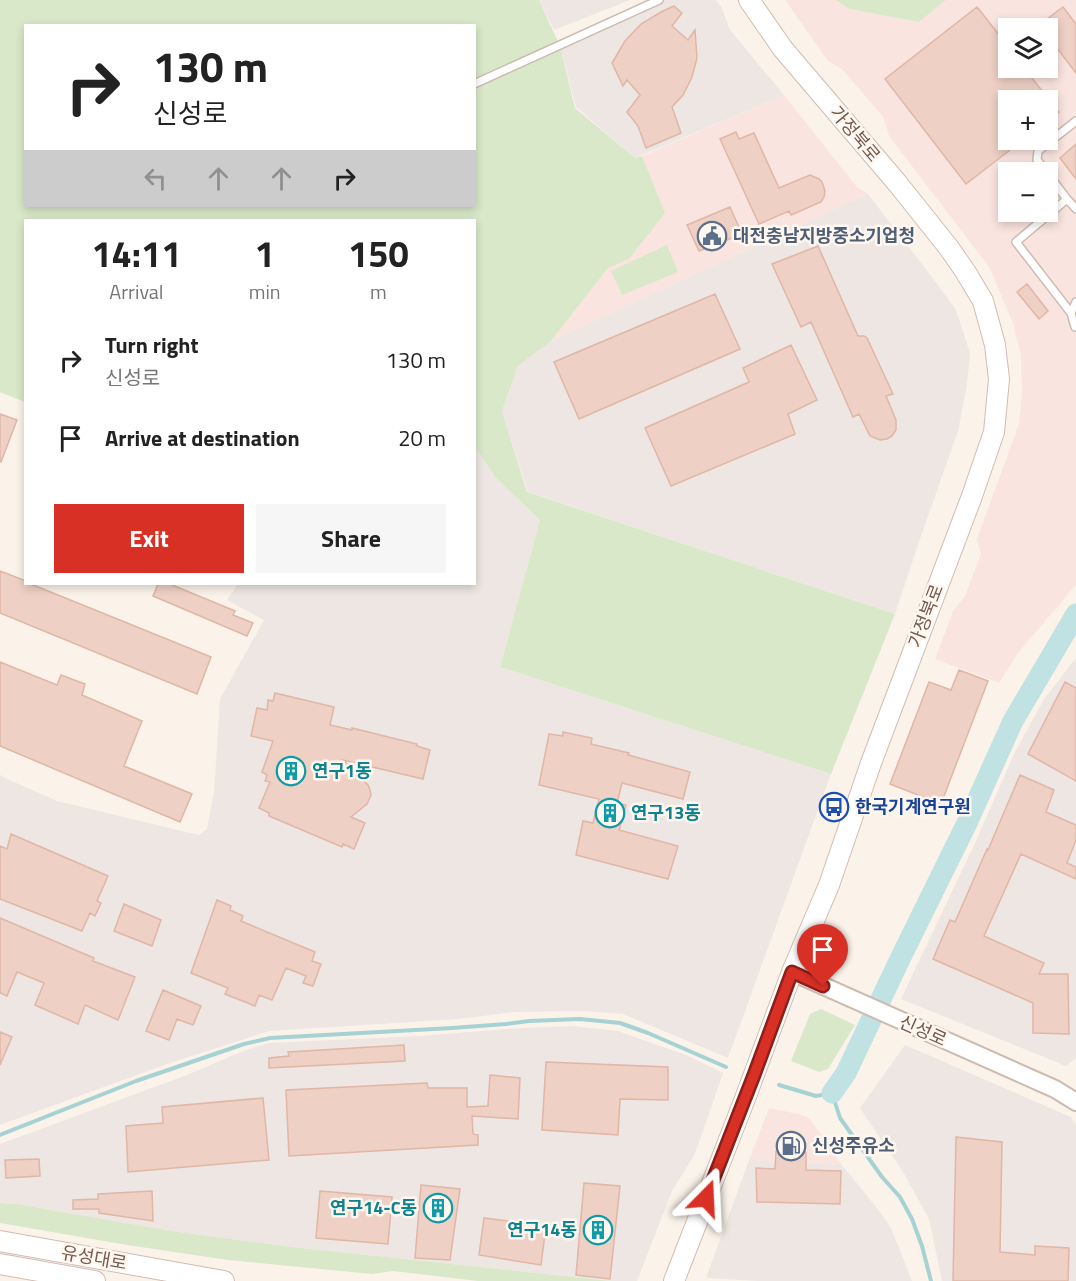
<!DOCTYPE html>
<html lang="en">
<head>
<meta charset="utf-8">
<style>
  body { margin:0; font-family:"Titillium Web","Noto Sans KR",sans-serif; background:#f6f6f6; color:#222; height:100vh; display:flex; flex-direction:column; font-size:22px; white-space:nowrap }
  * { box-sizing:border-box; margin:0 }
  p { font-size:20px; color:#767676 }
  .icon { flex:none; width:33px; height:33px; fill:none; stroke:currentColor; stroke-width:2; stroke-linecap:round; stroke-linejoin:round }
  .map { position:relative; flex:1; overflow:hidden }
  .sheet { position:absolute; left:24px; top:219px; width:452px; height:366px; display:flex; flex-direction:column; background:#fff; border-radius:0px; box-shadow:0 3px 9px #0003 }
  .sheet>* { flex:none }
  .guide { position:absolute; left:24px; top:24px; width:452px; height:183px; border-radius:0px; box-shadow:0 3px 9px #0003; background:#fff; color:#222; overflow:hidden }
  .tools { position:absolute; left:998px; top:18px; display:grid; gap:12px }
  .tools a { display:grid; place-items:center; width:60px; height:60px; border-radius:0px; background:#fff; box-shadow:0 3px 9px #0003; font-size:30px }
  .pin { position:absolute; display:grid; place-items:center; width:51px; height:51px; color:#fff; margin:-62px -26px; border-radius:50% 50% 50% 0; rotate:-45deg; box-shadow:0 0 6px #0007 }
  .pin .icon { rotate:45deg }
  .me { position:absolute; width:66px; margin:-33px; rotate:21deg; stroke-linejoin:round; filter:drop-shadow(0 0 4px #0008) }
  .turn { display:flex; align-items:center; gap:21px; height:126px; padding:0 30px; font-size:27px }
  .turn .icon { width:78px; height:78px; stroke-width:2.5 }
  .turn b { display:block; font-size:42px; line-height:51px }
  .lanes { display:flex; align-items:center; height:57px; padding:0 30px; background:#0003; justify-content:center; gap:30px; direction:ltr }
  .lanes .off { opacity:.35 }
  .eta { display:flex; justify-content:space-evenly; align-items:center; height:102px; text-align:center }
  .eta b { font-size:36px; font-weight:700; line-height:42px }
  .primary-button { display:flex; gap:12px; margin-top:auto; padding:12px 30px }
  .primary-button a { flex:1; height:69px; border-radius:0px; background:#d93025; color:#fff; font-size:24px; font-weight:700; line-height:69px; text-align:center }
  .primary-button a+a { background:#f6f6f6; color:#222 }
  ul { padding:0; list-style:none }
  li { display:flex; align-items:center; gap:18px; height:78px; padding:0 30px }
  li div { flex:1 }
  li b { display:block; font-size:22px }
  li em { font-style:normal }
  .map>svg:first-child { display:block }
  .commercial { fill:#fae4df; fill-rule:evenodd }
  .industrial { fill:#ede6e2 }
  .green { fill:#d9e8c9; fill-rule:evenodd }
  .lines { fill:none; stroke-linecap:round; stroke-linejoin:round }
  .stream { stroke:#a7d2d4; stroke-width:4 }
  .river { stroke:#c0e2e3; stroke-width:21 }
  .building { fill:#eed0c4; stroke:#e0b6a6; stroke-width:1.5 }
  .service-casing { stroke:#cdbab1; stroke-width:10 }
  .tertiary-casing { stroke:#cdbab1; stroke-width:20 }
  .secondary-casing { stroke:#d1bcb1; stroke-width:22 }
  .service { stroke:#fff; stroke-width:7 }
  .tertiary { stroke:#fff; stroke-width:16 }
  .secondary { stroke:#fff; stroke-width:20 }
  .route-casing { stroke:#8d1f18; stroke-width:15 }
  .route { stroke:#d93025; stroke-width:10 }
  .labels { text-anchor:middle; stroke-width:5; stroke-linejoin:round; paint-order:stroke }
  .street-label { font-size:18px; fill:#74594f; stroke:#fef7f0 }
  .service-label { font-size:18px; font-weight:bold; fill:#4e5e75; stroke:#fef7f0; text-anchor:start }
  .culture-label { font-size:18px; font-weight:bold; fill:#0d838f; stroke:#fef7f0; text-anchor:start }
  .transit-label { font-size:18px; font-weight:bold; fill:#164399; stroke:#fef7f0; text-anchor:start }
</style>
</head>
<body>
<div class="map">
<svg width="1076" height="1281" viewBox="0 0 1076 1281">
  <rect width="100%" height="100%" fill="#fbf3ea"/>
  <!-- commercial -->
  <path class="commercial" d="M785,0h51l13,9 70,13 27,-22h130v585l-58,68 -19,30 -64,-24 18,-48 12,-15 16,-42 -4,-15 42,-115 3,-32 -1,-37 -8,-32 -24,-56 -100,-131 -6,-19 -41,-48 -14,-8zM1008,28h39v40h-39zM1008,100h39v40h-39zM1008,172h39v40h-39z
    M784,95l73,92 11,7 -317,147 57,-73 21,-9 35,-46 -22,-57z
    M769,1108l34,7 7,4 32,46 -93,-5z"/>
  <!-- industrial -->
  <path class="industrial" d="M539,0h91l-76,30z
    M662,0h54l6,8 8,22 54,65 -149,63 -59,-51 -16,-61z
    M868,194l67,87 21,29 14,43 -3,32 -9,46 -37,105 -26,78 -367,-122 -26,-81 16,-45 33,-25z
    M474,448l4,3 17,26 45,43 -40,147 331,107 -103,284 -105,-44 -39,-3 -71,1 -54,7 -190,12 -102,33 -167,61v-350l7,4 50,22 142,34 8,-6 7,-37 6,-93 44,-79 -37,-20 11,-16h236z
    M1076,658v400l-10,8 -165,-67 75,-158 38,-87 30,-55z
    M573,1026l45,5 68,24 37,18 -28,81 -23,37 -35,90h-26l-319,-34 -114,-15 -160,-28 -18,-1v-59l187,-69 56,-24 26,-8 151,-7 101,-8z
    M905,1045l166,72 5,8v156h-134l-13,-62 -26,-47 -43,-64z
    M749,1160l93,5 35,43 14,20 21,53h-153l-53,-3z"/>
  <!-- green -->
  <path class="green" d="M0,0h539l21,46 15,62 60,50 7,-2 23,57 -36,46 -21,9 -57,73 -33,25 -16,45 25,81 368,122 -64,160 -331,-107 40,-147 -45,-43 -17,-26 -4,-3v-228h-448l-1,182 -25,-10zM26,26h448v180h-448z
    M836,0h110l-27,22 -70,-13z
    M667,245l11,27 -56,23 -11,-24z
    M821,1009l34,16 -27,44 -9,3 -28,-11 19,-47z
    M0,1203l17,1 161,28 114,15 319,34h-133l-85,-10 -21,3 -144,-14 -101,-15 -127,-22z"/>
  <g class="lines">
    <!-- stream -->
    <path class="stream" d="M779,1085l37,11 16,-3 8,25 42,59 18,20 12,22 10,27 9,35
      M0,1135l136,-54 108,-37 26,-6 182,-10 54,-4 23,-3 51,-2 40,4 28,10 78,34"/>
    <!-- river -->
    <path class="river" d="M832,1093l14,-20 54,-114 67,-136 46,-102 63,-107"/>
  </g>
  <!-- building -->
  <path class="building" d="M674,6l8,7 -10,13 16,14 7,-10 2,28 -5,19 -9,18 -11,12 9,26 -35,15 -8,-22 -11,-14 13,-17 -13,-15 -4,6 -11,-23 13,-22 16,-17 20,-12z
    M977,7l31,39v22h16l35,44 -12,9v-21h-39v40h15l-57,44 -81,-105z
    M1063,7l13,17v49l-29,-38v-7h-12z
    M736,132l3,7 15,-6 25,55 31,-13 9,4 3,3 3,9 -1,6 -3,5 -30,13 -2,-4 -30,13 -39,-85z
    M1076,144v35l-16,-21z
    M730,207l12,27 -43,17 -12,-26z
    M818,246l40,90h6l3,2 26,56 -7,2 10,24v10l-4,6 -5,3 -7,1 -10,-4 -11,-22 -6,3 -42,-95 -10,5 -29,-63z
    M1027,284l21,27 -9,8 -22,-27z
    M715,294l25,55 -161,70 -25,-57z
    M791,345l26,55 -29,14 7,20 -124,52 -26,-58 104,-46 -6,-14z
    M0,414l17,6 -16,42 -1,-1z
    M0,571l26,10v3h5l180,73 -14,37 -197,-81z
    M158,584h12l65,27 -2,4 20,8 -6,13 -94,-40z
    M0,662l57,23 4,-10 24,9 -3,11 60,26 -18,45 68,28 -12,28 -180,-76z
    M959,670l29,11 -47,123 -51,-20 39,-102 22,8z
    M1065,682l11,6v93l-48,-27z
    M275,693l59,14 -4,18 22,5v-2l65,16v2l13,4 -7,29 -80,-19 25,25 2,5 1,5 -4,9 -16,13 14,6 -11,26 -11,-5 -1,3 -73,-31v-3l-10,-5 11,-26 -5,-1 2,-6 -5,-3 11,-31 -22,-5 6,-28 10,2 1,-10 5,1z
    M563,732l29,6 -1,6 38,9 -1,2 62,17 -7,27 -61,-16 -5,20 9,2 -7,25 59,16 -10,33 -92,-24 7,-34 10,2 6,-24 -60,-14 10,-51 14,2z
    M1020,775l34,15 -8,22 30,13v15l-9,23 9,4v12l-55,-25 -37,82 60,27 -5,11h29l1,60 -36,-1v-30l-100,-44 17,-39 5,2 32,-73 1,1z
    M11,834l97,42 -11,25 4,2 -6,13 -5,-3 -8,18 -82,-32v-53l7,3z
    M217,900l14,6 -1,4 13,6 -2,5 74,31 -3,9 9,3 -8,22 -10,-3 3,-7 -20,-8 -14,32 -13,-5 -4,11 -30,-12 3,-6 -37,-15z
    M124,904l37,16 -9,26 -38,-15z
    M0,918l94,40 -1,3 42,16 -17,43 -33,-15 -7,19 -43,-19 9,-22 -27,-11 -10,24 -7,-3z
    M163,990l38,16 -8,19 -16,-6 -8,21 -23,-9z
    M0,1032l12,5 -12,28z
    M404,1045l1,16 -136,7v-10l20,-2 -1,-4z
    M546,1062l122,5v33l-48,-1 -2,36 -76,-5z
    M490,1075l30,3 -2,41 -46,-3 1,18 5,1v10l-189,11 -3,-66 141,-7 1,5h39v19l21,-1z
    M263,1098l6,62 -141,12 -2,-46 37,-3 -1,-16z
    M956,1137l46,5 -2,110 35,3v-9l34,2 -1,33h-115z
    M787,1148l13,1 1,2 5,1v18l35,1 -1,33 -83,-2 -1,-34 19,1 1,-18h11z
    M39,1159l1,17 -34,2 -1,-18z
    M584,1183l36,3 -10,93 -34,-4z
    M421,1185l39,4 -10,71 -35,-2z
    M152,1191l1,30 -54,-8v-4h-26v-9l25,-1v-5z
    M320,1191l72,6 -4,47 -72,-6z
    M484,1218l62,8 -5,39 -62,-10z"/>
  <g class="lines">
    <!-- service casing -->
    <g class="service-casing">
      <path id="service" d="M474,84l185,-84
        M1047,172l-10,-12 1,-9 38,-30
        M1047,173l20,26
        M1071,313l5,-11
        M1075,327l-4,-14 -55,-71 51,-43 9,10"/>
    </g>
    <!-- tertiary casing -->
    <g class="tertiary-casing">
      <path id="tertiary" d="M792,972l263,117 21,13"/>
    </g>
    <!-- secondary casing -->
    <g class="secondary-casing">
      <path id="secondary" d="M0,1241l224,40
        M0,1264l95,17
        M674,1281l72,-185 46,-124 37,-87 42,-122 101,-267 22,-64 5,-53 -4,-34 -12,-44 -18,-30 -16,-23 -51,-64 -115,-135 -34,-49"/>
    </g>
    <!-- service -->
    <use href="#service" class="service"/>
    <!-- tertiary -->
    <use href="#tertiary" class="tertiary"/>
    <!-- secondary -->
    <use href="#secondary" class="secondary"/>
  </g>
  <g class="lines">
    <!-- route casing -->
    <g class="route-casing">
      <path id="route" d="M706,1198l48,-123 38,-103 31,14"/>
    </g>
    <!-- route -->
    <use href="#route" class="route"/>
  </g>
  <!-- icons -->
  <defs>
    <g id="civic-ring" transform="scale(1.5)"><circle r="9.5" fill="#fef7f0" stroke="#5c6f8a" stroke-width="1.5"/><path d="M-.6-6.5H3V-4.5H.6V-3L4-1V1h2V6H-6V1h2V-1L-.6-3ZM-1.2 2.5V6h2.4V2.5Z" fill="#5c6f8a"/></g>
    <g id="building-ring" transform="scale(1.5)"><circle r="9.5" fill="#fef7f0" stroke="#0f9aa8" stroke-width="1.5"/><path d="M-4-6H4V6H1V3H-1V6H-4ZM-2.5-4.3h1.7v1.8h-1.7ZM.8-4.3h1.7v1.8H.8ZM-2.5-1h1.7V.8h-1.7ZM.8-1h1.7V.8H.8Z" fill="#0f9aa8"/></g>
    <g id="bus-ring" transform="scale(1.5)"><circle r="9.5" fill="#fef7f0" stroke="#1a4fb4" stroke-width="1.5"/><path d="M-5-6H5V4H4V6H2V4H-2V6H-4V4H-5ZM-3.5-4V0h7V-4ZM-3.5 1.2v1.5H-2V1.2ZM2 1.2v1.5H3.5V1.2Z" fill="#1a4fb4"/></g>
    <g id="fuel-ring" transform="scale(1.5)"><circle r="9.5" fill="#fef7f0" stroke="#5c6f8a" stroke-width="1.5"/><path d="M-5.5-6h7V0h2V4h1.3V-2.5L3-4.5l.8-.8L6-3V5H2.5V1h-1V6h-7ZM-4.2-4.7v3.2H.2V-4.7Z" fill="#5c6f8a"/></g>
  </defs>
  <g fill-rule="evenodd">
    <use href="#civic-ring" x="712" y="236"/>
    <use href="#building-ring" x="291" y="771"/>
    <use href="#bus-ring" x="834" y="807"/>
    <use href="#building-ring" x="610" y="813"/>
    <use href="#fuel-ring" x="791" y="1146"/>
    <use href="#building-ring" x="438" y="1208"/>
    <use href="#building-ring" x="598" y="1230"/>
  </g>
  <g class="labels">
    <!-- street labels -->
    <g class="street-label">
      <text transform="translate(855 134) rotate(50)" y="6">가정북로</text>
      <text transform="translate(926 616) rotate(-69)" y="6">가정북로</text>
      <text transform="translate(923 1031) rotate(24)" y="6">신성로</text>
      <text transform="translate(94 1258) rotate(10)" y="6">유성대로</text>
    </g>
    <!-- service labels -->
    <g class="service-label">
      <text x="733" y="242">대전충남지방중소기업청</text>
      <text x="812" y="1152">신성주유소</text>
    </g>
    <!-- culture labels -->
    <g class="culture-label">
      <text x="312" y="777">연구1동</text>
      <text x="631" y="819">연구13동</text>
      <text x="417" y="1214" text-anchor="end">연구14-C동</text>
      <text x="577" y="1236" text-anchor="end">연구14동</text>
    </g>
    <!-- transit labels -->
    <g class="transit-label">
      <text x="855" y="813">한국기계연구원</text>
    </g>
  </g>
</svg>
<div class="tools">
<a><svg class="icon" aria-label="layers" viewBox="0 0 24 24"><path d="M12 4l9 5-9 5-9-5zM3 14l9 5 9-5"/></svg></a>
<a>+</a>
<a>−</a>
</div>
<div class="pin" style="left:823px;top:986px;background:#d93025"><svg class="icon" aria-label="arrive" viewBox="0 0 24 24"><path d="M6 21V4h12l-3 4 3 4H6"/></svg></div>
<svg class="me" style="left:706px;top:1198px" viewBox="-20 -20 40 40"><path d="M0-17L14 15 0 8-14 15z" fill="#d93025" stroke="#fff" stroke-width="4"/></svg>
<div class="guide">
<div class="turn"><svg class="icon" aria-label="right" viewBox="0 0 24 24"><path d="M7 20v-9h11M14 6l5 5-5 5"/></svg><div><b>130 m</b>신성로</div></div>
<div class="lanes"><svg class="icon off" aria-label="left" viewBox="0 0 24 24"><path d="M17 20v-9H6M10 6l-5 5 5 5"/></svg><svg class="icon off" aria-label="ahead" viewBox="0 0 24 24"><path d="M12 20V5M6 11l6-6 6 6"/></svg><svg class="icon off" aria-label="ahead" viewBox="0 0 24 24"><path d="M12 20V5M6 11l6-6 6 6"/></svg><svg class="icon" aria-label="right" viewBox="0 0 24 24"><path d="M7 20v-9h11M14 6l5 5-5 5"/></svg></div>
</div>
<section class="sheet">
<div class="eta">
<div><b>14:11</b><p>Arrival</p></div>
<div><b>1</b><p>min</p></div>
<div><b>150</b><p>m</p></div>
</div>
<ul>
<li><svg class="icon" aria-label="right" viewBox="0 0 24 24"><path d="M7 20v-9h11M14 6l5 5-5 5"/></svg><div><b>Turn right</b><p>신성로</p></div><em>130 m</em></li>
<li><svg class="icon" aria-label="arrive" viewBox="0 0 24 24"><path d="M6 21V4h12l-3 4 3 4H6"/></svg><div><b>Arrive at destination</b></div><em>20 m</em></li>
</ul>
<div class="primary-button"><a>Exit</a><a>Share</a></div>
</section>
</div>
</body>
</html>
